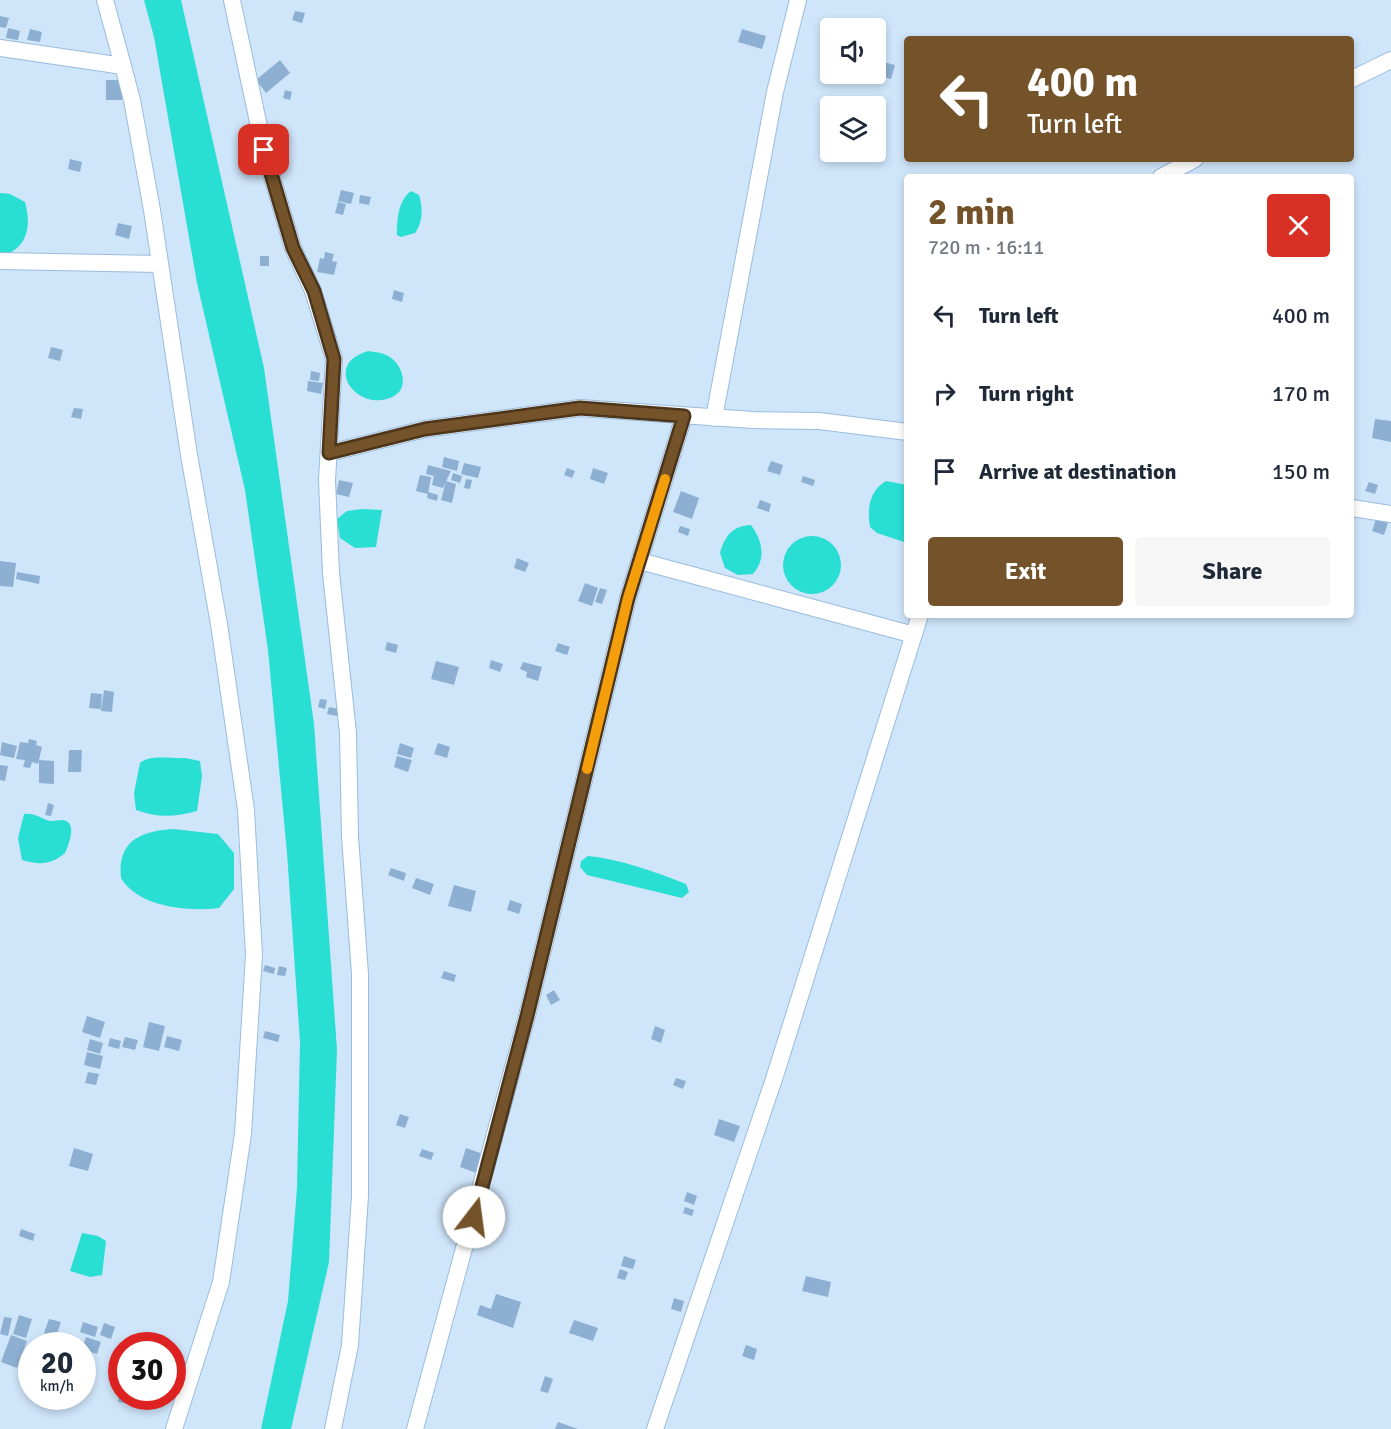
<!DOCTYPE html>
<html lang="en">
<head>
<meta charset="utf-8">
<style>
  body { margin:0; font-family:Signika,sans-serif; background:#f6f6f7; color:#1f2937; height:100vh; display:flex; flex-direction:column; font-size:22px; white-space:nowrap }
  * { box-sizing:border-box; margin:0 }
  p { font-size:20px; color:#747a83 }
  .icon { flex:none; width:33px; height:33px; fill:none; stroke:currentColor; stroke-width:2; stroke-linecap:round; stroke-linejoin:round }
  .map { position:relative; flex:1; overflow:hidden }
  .details { position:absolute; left:904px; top:174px; width:450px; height:444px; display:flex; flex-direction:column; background:#fff; border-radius:6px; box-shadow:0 3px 9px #0003 }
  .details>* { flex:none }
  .hud { position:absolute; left:904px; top:36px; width:450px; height:126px; border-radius:6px; box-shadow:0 3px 9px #0003; background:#74522a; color:#fff; overflow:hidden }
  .buttons { position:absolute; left:820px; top:18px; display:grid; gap:12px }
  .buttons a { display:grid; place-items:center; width:66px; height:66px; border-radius:6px; background:#fff; box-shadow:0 3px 9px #0003; font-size:30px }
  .speed { position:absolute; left:18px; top:1332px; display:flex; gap:12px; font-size:30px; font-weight:700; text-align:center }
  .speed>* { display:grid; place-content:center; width:78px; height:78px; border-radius:50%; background:#fff; box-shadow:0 3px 9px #0003; line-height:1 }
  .speed small { font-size:15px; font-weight:400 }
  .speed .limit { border:9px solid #d22; background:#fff; color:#111 }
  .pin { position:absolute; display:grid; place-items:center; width:51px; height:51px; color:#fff; margin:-26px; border-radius:12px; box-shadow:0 3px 9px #0006 }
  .me { position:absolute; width:66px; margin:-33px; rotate:15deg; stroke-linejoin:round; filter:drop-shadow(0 0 4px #0008) }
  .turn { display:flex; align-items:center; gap:21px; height:126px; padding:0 24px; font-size:27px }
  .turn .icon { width:78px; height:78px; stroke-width:2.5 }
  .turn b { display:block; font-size:42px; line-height:51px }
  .round { display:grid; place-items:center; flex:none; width:63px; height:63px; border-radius:6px; background:#f6f6f7 }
  .summary { display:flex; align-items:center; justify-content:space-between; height:102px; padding:0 24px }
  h1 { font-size:36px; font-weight:800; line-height:45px; color:#74522a }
  .button { display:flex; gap:12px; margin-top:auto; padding:12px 24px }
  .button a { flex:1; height:69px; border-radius:6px; background:#74522a; color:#fff; font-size:24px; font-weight:800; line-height:69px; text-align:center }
  .button a+a { background:#f6f6f7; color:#1f2937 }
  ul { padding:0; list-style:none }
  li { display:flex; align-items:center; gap:18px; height:78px; padding:0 24px }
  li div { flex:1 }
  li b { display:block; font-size:22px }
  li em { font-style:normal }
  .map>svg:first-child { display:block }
  .water { fill:#29ded3 }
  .building { fill:#8db0d2 }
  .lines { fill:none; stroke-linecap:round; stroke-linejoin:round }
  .street-casing { stroke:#99bcdf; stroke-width:18 }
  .street { stroke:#fff; stroke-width:16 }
  .route-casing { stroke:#4b351b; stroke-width:15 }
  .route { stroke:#74522a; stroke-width:10 }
  .slow { stroke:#f59e0b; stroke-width:10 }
</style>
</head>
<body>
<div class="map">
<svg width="1391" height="1429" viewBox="0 0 1391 1429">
  <rect width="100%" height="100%" fill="#cfe5fa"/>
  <!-- water -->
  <path class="water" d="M144,0h37l83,368 50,356 23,326 -8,212 -38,167h-30l27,-128 9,-113 3,-146 -13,-189 -19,-203 -23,-160 -48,-207 -43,-246z
    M411,191l8,4c4,13 4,27 -4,38l-14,4 -4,-2c0,-16 1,-34 14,-44z
    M0,193l10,1 15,8c7,26 2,47 -25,55z
    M368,351c6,1 12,1 18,4 15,6 25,31 8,41 -35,19 -74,-31 -26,-45z
    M886,481l21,4v58l-30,-10 -7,-6c-3,-18 -1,-36 16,-46z
    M362,509l20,1 -6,37 -21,1 -15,-10 -3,-19 10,-8z
    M751,525c11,15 16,33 2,49l-15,1 -13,-7 -5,-15c5,-17 12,-27 31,-28z
    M783 565a29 29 0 1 1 58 0a29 29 0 1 1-58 0Z
    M185,758l15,3 2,15 -5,35c-22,6 -39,7 -61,-1l-2,-17 6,-30c10,-9 32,-4 45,-5z
    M24,814c10,-1 14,3 23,6 5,2 10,0 15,0 16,1 7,24 3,33 -14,12 -26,12 -43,7l-4,-22z
    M173,829l45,5 16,19v36l-15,19c-31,4 -81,-1 -98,-30 -4,-37 20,-47 52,-49z
    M588,856c32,3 68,16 98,28l3,8 -7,6 -95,-23 -7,-8 1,-6z
    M82,1233l16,3 8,5 -4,34 -12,2 -20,-6z"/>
  <!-- building -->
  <path class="building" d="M295,11l10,2 -3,10 -10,-3z
    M0,16l9,2 -3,10 -6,-1z
    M8,28l12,3 -2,9 -12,-2z
    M30,29l12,3 -2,10 -13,-2z
    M742,29l24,7 -4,13 -24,-7z
    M280,60l10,13 -24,20 -10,-13z
    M880,61l15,4 -4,14 -15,-4z
    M106,80h16v20h-16z
    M285,90l7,2 -2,8 -7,-2z
    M876,122l8,2 -7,25h-1z
    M70,159l12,3 -2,10 -12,-3z
    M341,190l13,3 -3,11 -13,-3z
    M360,195l11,2 -2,8 -10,-2z
    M338,202l8,2 -3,11 -8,-2z
    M118,223l14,3 -3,13 -14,-4z
    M325,252l9,2 -2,7 5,1 -3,13 -17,-3 3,-14 4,1z
    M260,256h9v10h-9z
    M394,290l10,3 -2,9 -10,-3z
    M51,347l12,3 -3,11 -12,-3z
    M311,371l9,2 -1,8 -9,-1z
    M308,381l15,2 -2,11 -14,-3z
    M74,408l9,1 -2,10 -10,-2z
    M1375,419l16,2v21l-19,-4z
    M444,457l15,4 -2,10 -15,-4z
    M771,461l12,4 -3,10 -13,-4z
    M464,463l17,4 -3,11 -17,-4z
    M428,465l23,6 -8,17 -11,-3 2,-9 -8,-2z
    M567,468l8,3 -3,7 -8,-3z
    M593,468l15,5 -4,11 -14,-5z
    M453,473l9,3 -2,7 -9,-3z
    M420,475l11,2 -3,17 -12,-3z
    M803,476l12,4 -2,6 -12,-4z
    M466,479l6,1 -2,9 -6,-1z
    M339,480l14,3 -4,14 -13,-3z
    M446,481l10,3 -4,19 -11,-3z
    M1369,482l9,3 -3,9 -10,-3z
    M681,491l18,7 -7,21 -19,-7z
    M428,492l10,3 -1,6 -10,-3z
    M760,500l11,4 -2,8 -12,-4z
    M1376,519l12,4 -4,12 -12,-4z
    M680,526l10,3 -2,7 -10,-4z
    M517,558l12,5 -4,9 -11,-4z
    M0,561l16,2 -3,24 -13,-1z
    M17,572l23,4 -1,8 -23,-5z
    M585,583l13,5 -6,18 -14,-5z
    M600,588l7,2 -5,14 -7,-2z
    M387,642l11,3 -2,8 -11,-3z
    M558,643l12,4 -3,8 -12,-4z
    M491,660l12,4 -3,8 -11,-4z
    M436,661l23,6 -5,18 -23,-6z
    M523,662l19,5 -4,14 -12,-4 1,-5 -7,-3z
    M104,690l10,2 -2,20 -11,-1z
    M91,693l11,1 -1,15 -12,-1z
    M320,699l7,1 -2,9 -7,-2z
    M329,707l10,2 -2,7 -10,-2z
    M29,739l8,2 -1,4 6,2 -4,17 -6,-2 -2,6 -7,-1 2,-7 -9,-1 4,-17 8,1z
    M2,742l15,4 -3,12 -14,-3z
    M400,743l14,5 -3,10 -14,-4z
    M438,743l12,4 -3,11 -13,-4z
    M69,750h13l-1,22h-13z
    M397,756l15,4 -4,12 -14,-5z
    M39,760l15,1v23l-15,-1z
    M0,765l8,1 -3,15 -5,-1z
    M48,803l6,2 -3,11 -6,-1z
    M391,868l15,5 -2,8 -16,-6z
    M416,878l18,6 -4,11 -18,-7z
    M454,885l22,6 -5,21 -23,-6z
    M510,900l12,4 -3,10 -12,-4z
    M265,965l10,3 -1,6 -11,-3z
    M279,966l8,2 -2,8 -8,-1z
    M444,971l12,4 -2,7 -13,-4z
    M554,990l6,10 -9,5 -5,-10z
    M87,1016l18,6 -5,16 -18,-6z
    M149,1022l16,4 -6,25 -16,-4z
    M655,1026l10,4 -4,13 -10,-4z
    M265,1031l15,4 -2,7 -15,-4z
    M167,1036l15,4 -3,11 -15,-4z
    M125,1037l13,3 -3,10 -13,-3z
    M110,1038l11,3 -2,8 -11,-3z
    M90,1039l13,4 -3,11 -13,-4z
    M87,1052l16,4 -3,13 -16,-4z
    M88,1072l11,2 -3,11 -11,-2z
    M676,1078l10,3 -3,8 -10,-4z
    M400,1114l9,3 -4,11 -9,-3z
    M719,1119l21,7 -6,16 -20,-7z
    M74,1148l19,6 -5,17 -19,-5z
    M466,1148l20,7 -7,19 -19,-7z
    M422,1149l12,4 -3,7 -12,-4z
    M687,1192l10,4 -3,9 -10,-4z
    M685,1207l9,3 -2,6 -9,-3z
    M21,1229l14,5 -2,7 -14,-5z
    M624,1256l12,4 -3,9 -12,-3z
    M620,1269l8,3 -3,8 -8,-2z
    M806,1276l25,6 -3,15 -26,-6z
    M496,1294l25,8 -8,26 -36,-13 3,-10 11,4z
    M674,1298l10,3 -3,11 -10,-3z
    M19,1315l13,4 -6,19 -13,-4z
    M4,1317l8,1 -4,18 -8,-2z
    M49,1319l12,3 -5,15 -12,-4z
    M574,1320l24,8 -5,13 -24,-8z
    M83,1322l15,5 -3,10 -15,-5z
    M104,1323l11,4 -4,12 -11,-4z
    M11,1335l16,6 -10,27 -16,-6z
    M86,1337l15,5 -4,12 -15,-5z
    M746,1345l11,4 -3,11 -12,-4z
    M545,1376l8,3 -5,14 -8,-2z
    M120,1390l2,6h11l-1,8 -14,-2z
    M558,1422l20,7h-23z"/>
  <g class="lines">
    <!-- street casing -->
    <g class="street-casing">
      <path id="street" d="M105,0l18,66
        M232,0l32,150 29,98 20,43 21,68 -7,121 4,93 17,160 2,104 10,137v222l-10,149 -17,84
        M0,48l123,18 9,34 20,110 37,245 30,169 27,186 8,145 -11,179 -22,148 -47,147
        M1352,79l39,-19
        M1161,177l34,-18
        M0,261l160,3
        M714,418l61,-326 23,-92
        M329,453l96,-24 155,-21 173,12 66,1 89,11
        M1352,508l39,6
        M640,561l274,74
        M415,1429l112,-413 101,-418 56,-182
        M655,1429l119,-350 146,-464"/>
    </g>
    <!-- street -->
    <use href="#street" class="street"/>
  </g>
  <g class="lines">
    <!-- route casing -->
    <g class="route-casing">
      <path id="route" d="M264,150l29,98 21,43 20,68 -5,94 96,-24 155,-21 104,8 -56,182 -101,418 -53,201"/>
    </g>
    <!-- route -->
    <use href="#route" class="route"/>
    <!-- slow -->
    <path class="slow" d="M587,769l41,-171 37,-119"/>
  </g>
</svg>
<div class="buttons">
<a><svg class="icon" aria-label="sound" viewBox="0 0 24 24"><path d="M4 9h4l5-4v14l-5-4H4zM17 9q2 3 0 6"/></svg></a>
<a><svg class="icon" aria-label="layers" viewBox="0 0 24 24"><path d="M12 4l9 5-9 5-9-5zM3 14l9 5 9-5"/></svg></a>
</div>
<div class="speed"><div>20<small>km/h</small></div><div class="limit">30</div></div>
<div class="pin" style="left:264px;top:150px;background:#d93025"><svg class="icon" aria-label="arrive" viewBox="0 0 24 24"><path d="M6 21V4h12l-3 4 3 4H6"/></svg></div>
<svg class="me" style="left:474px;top:1217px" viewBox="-20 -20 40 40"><circle r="19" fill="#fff"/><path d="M0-13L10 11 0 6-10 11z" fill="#74522a"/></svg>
<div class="hud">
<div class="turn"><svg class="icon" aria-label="left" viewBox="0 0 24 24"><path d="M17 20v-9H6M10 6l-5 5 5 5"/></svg><div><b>400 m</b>Turn left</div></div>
</div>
<section class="details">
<div class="summary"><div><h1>2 min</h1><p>720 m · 16:11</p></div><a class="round" style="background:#d93025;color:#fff"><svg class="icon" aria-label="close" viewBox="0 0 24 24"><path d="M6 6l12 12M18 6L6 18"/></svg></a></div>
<ul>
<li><svg class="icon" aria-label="left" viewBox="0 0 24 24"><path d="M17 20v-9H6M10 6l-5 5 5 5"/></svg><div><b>Turn left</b></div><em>400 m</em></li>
<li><svg class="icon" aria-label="right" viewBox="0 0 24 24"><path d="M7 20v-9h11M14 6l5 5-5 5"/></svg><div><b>Turn right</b></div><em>170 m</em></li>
<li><svg class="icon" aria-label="arrive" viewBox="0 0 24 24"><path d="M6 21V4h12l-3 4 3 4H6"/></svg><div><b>Arrive at destination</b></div><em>150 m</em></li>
</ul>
<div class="button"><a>Exit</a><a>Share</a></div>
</section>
</div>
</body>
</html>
